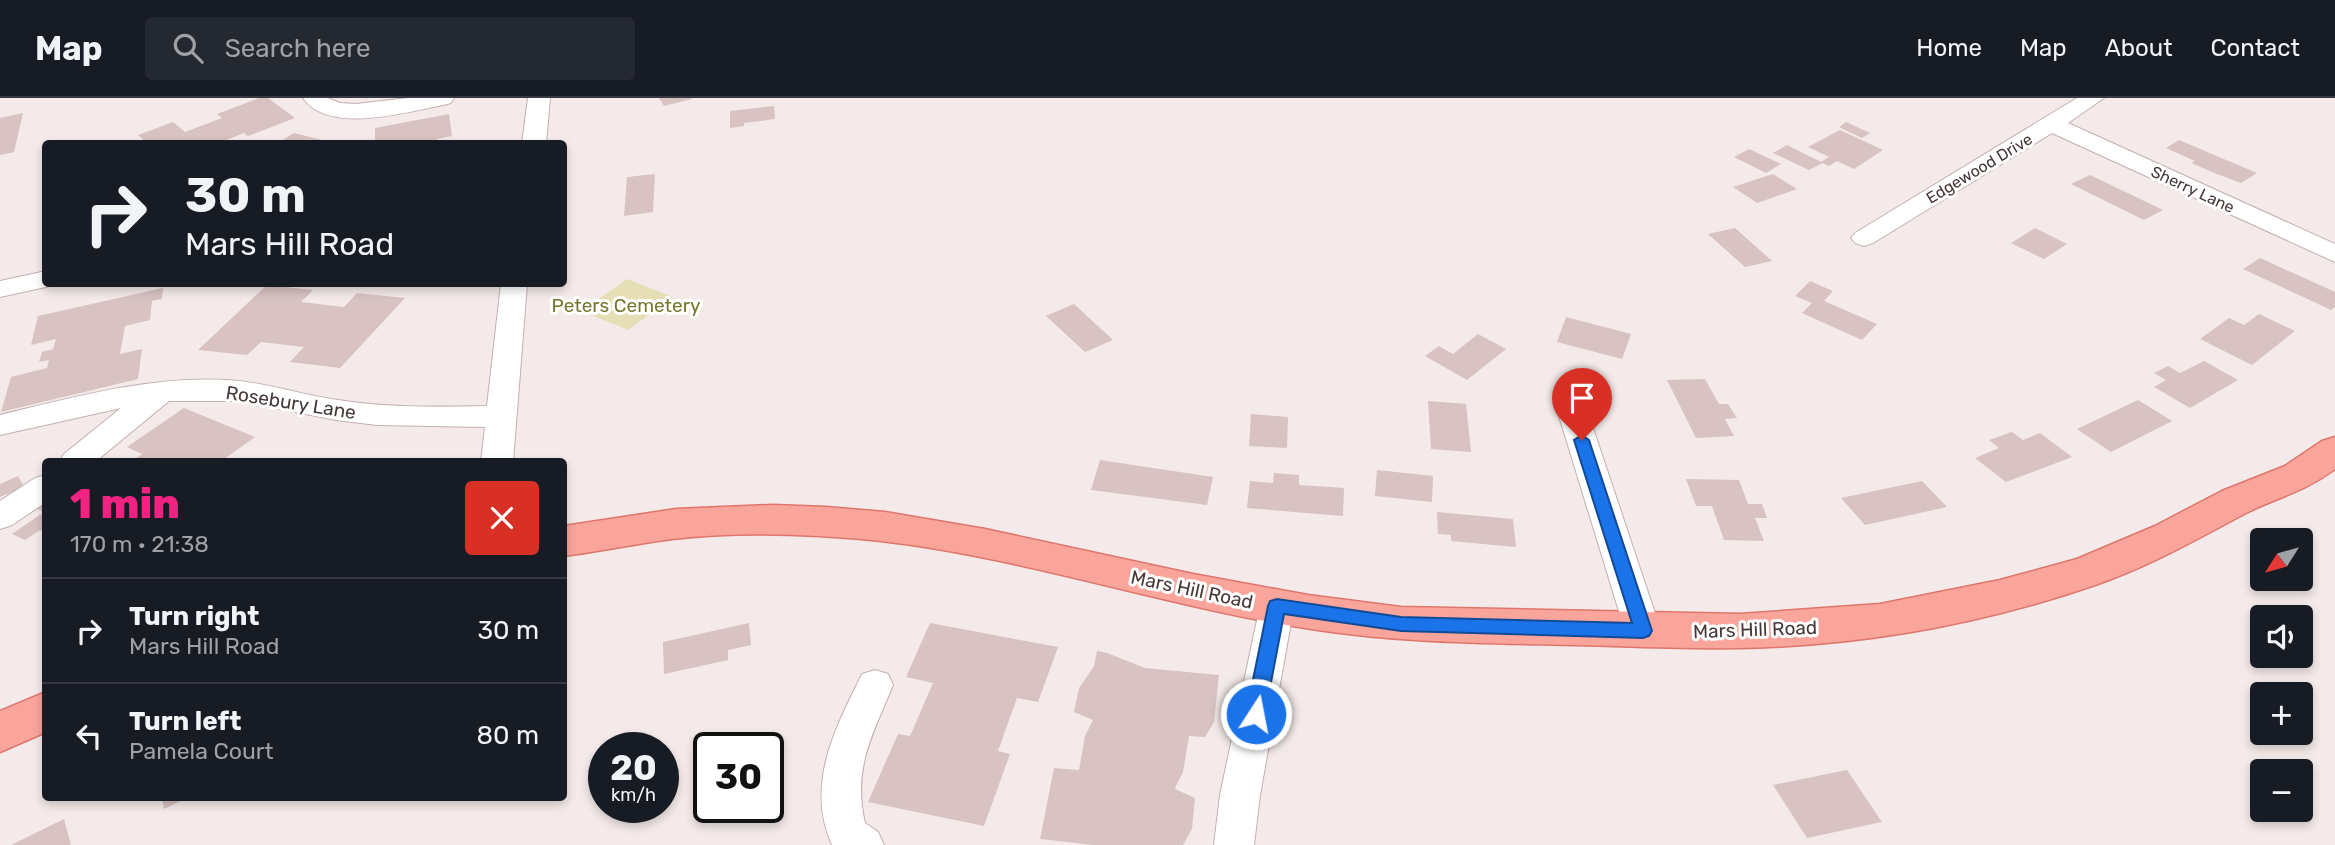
<!DOCTYPE html>
<html lang="en">
<head>
<meta charset="utf-8">
<style>
  body { margin:0; font-family:Rubik,sans-serif; background:#242831; color:#f1f3f6; height:100vh; display:flex; flex-direction:column; font-size:26px; white-space:nowrap }
  * { box-sizing:border-box; margin:0 }
  p { font-size:23px; color:#9ea1a6 }
  .icon { flex:none; width:38px; height:38px; fill:none; stroke:currentColor; stroke-width:2; stroke-linecap:round; stroke-linejoin:round }
  .map { position:relative; flex:1; overflow:hidden }
  .panel { position:absolute; left:42px; top:360px; width:525px; height:343px; display:flex; flex-direction:column; background:#171b24; border-radius:7px; box-shadow:0 4px 10px #0003 }
  .panel>* { flex:none }
  .banner { position:absolute; left:42px; top:42px; width:525px; height:147px; border-radius:7px; box-shadow:0 4px 10px #0003; background:#171b24; color:#f1f3f6; overflow:hidden }
  .needle { width:46px; rotate:233deg }
  .tools { position:absolute; left:2250px; top:430px; display:grid; gap:14px }
  .tools a { display:grid; place-items:center; width:63px; height:63px; border-radius:7px; background:#171b24; box-shadow:0 4px 10px #0003; font-size:35px }
  .speed { position:absolute; left:588px; top:634px; display:flex; gap:14px; font-size:35px; font-weight:700; text-align:center }
  .speed>* { display:grid; place-content:center; width:91px; height:91px; border-radius:50%; background:#171b24; box-shadow:0 4px 10px #0003; line-height:1 }
  .speed small { font-size:18px; font-weight:400 }
  .speed .limit { border:4px solid #111; border-radius:10px; background:#fff; color:#111 }
  .pin { position:absolute; display:grid; place-items:center; width:60px; height:60px; color:#fff; margin:-72px -30px; border-radius:50% 50% 50% 0; rotate:-45deg; box-shadow:0 0 7px #0007 }
  .pin .icon { rotate:45deg }
  .me { position:absolute; width:77px; margin:-38px; rotate:11deg; stroke-linejoin:round; filter:drop-shadow(0 0 5px #0008) }
  .turn { display:flex; align-items:center; gap:24px; height:147px; padding:0 28px; font-size:32px }
  .turn .icon { width:91px; height:91px; stroke-width:2.5 }
  .turn b { display:block; font-size:49px; line-height:60px }
  .round { display:grid; place-items:center; flex:none; width:74px; height:74px; border-radius:7px; background:#242831 }
  .head { display:flex; align-items:center; justify-content:space-between; height:119px; padding:0 28px }
  h1 { font-size:42px; font-weight:800; line-height:52px; color:#f02382 }
  ul { padding:0; list-style:none }
  li { display:flex; align-items:center; gap:21px; height:105px; padding:0 28px; border-top:2px solid #363941 }
  li div { flex:1 }
  li b { display:block; font-size:26px }
  li em { font-style:normal }
  header { display:flex; align-items:center; gap:42px; box-sizing:border-box; height:98px; padding:0 35px; background:#171b24; border-bottom:2px solid #363941 }
  header strong { font-size:33px }
  nav { display:flex; gap:38px; margin-inline-start:auto; font-size:24px }
  .search { width:490px; height:63px; background:#242831; display:flex; align-items:center; gap:18px; box-sizing:border-box; padding:0 24px; border-radius:7px; color:#9ea1a6; font-size:26px }
  .map>svg:first-child { display:block }
  .green { fill:#e6deb4 }
  .building { fill:#d8c2c2 }
  .lines { fill:none; stroke-linecap:round; stroke-linejoin:round }
  .minor-casing { stroke:#c2b0af; stroke-width:2 }
  .major-casing { stroke:#df766c; stroke-width:3 }
  .minor { fill:#fff; fill-rule:evenodd }
  .major { fill:#faa59c; fill-rule:evenodd }
  .route { fill:#1a73e8; stroke:#114b97; stroke-width:2 }
  .labels { text-anchor:middle; stroke-width:6; stroke-linejoin:round; paint-order:stroke }
  .far-street-label { font-size:16px; fill:#473838; stroke:#fff }
  .park-label { font-size:19px; fill:#76772d; stroke:#fff }
  .street-label { font-size:19px; fill:#473838; stroke:#fff }
</style>
</head>
<body>
<header>
<strong>Map</strong>
<div class="search"><svg class="icon" aria-label="search" viewBox="0 0 24 24"><circle cx="10" cy="10" r="6"/><path d="M15 15l6 6"/></svg>Search here</div>
<nav><a>Home</a><a>Map</a><a>About</a><a>Contact</a></nav>
</header>
<div class="map">
<svg width="2335" height="747" viewBox="0 0 2335 747">
  <rect width="100%" height="100%" fill="#f4eae9"/>
  <!-- green -->
  <path class="green" d="M627,181l46,18 -45,33 -46,-19z"/>
  <!-- building -->
  <path class="building" d="M259,0h9l27,20 -47,18 -4,-3 -28,11h-68l-10,-9 35,-13 12,10 37,-14 -5,-4z
    M659,0h33v1l-28,7z
    M774,8l1,13 -31,4v3l-14,2v-17z
    M23,15l-9,39 -14,3v-37z
    M449,16l3,22 -15,3v5h-62v-16z
    M1846,24l24,11 -8,5 -23,-11z
    M1840,32l43,20 -29,19 -17,-8 -8,5 -8,-4 8,-5 -21,-10z
    M294,35l40,10v1h-58z
    M2179,42l78,33 -16,10 -24,-9 -26,-11 4,-2 -29,-13z
    M1787,47l36,18 -14,7 -36,-17z
    M1749,51l32,15 -15,9 -32,-16z
    M655,76l-2,38 -29,4 3,-39z
    M1773,76l24,15 -40,14 -24,-16z
    M2090,77l73,35 -19,10 -73,-36z
    M1735,130l37,33 -27,6 -37,-33z
    M2035,130l32,16 -23,15 -33,-16z
    M2260,160l75,34v15l-4,3 -88,-41z
    M1810,183l23,10 -9,10 53,23 -15,16 -60,-27 10,-10 -17,-7z
    M267,187l46,5 -12,12 43,5 13,-14 48,5 -65,70 -50,-6 14,-15 -43,-5 -14,13 -49,-5z
    M163,190l-1,11 -10,2 -2,19 -25,6 -5,28 22,-5 -4,30 -137,33 10,-35 36,-9 2,-8 -10,2 3,-10 11,-3 3,-10 -25,6 7,-29z
    M1074,206l39,36 -28,12 -39,-36z
    M2259,216l36,17 -43,34 -52,-26 29,-21 15,7z
    M1566,219l65,17 -9,25 -65,-17z
    M1478,236l28,15 -39,31 -42,-24 14,-10 14,8z
    M2204,263l34,19 -48,28 -36,-21 12,-7 -12,-7 14,-7 12,7z
    M1705,281l14,25h9l9,14 -12,1 9,17 -38,2 -29,-58z
    M2138,302l34,21 -61,31 -34,-23z
    M1428,303l38,3 5,48 -40,-3z
    M184,310l71,29 -35,25h-90l12,-8 -15,-7z
    M1251,316l37,3 -1,31 -38,-2z
    M2012,334l11,8 17,-7 32,24 -66,25 -31,-24 24,-10 -10,-8z
    M1100,362l113,17 -6,28 -116,-15z
    M1377,372l56,6 -1,26 -57,-6z
    M1274,375l25,2v10l45,3 -1,28 -96,-8 3,-27 23,2z
    M18,378l6,11 -24,10v-13z
    M1686,381l53,1 9,24h14l5,14h-12l9,23 -40,-1 -12,-34h-16z
    M1922,383l25,26 -82,18 -24,-27z
    M46,405v29l-6,-2 -15,10 -13,-6 32,-22 -7,-3z
    M1437,414l76,7 3,28 -65,-6v-6l-13,-1z
    M749,525l2,22 -23,5v10l-64,14 -1,-32z
    M930,525l128,24 -20,55 -21,-4 -19,53 12,3 -26,72 -116,-24 30,-68 12,2 23,-53 -27,-6z
    M1097,553l10,2 38,15 74,7 -5,47 -9,15 -16,-1 -6,36 -7,14 -1,3 20,9 -3,31 -9,16h-90l-53,-6 14,-71 25,2 6,-34 8,-16 -19,-8 5,-24 15,-22z
    M1847,672l35,52 -75,16 -34,-53z
    M162,700h25l-23,11z
    M64,721l7,26h-60z"/>
  <g class="lines">
    <!-- minor casing -->
    <g class="minor-casing">
      <path id="minor" d="M303,0h25l12,5 16,1 52,-6h46l-3,5 -8,2c-36,7 -115,30 -140,-7z
        M528,0h22l-4,46h-24z
        M2077,0h27l-36,25 267,121v18l-283,-129 -179,110 -9,3 -9,-3 -4,-5 4,-5z
        M46,173v13l9,1 -55,12v-16z
        M501,186h26l-14,178h-32l4,-35 -108,-2 -41,-5 -96,-19h-71l-74,61h-36l5,-8 57,-46 -121,27v-20c74,-18 150,-39 227,-35 38,2 74,15 111,20 49,8 99,7 149,6z
        M1574,308l11,3 4,7 72,215 -5,10 -13,4 -13,-4 -5,-10 -66,-215 4,-7z
        M46,377v27l-34,23 -12,4v-28l35,-23z
        M1277,494l12,4 5,10 -34,189 -6,50h-40l6,-50 40,-189 5,-10z
        M875,572l13,4 5,11c-20,49 -41,83 -28,138l13,9 6,13h-52c-27,-60 3,-116 30,-171z"/>
    </g>
    <!-- major casing -->
    <g class="major-casing">
      <path id="major" d="M2335,339v32c-31,23 -57,28 -89,44 -49,26 -96,53 -148,71 -115,40 -238,62 -359,64 -54,1 -110,-2 -164,-3 -89,-2 -176,-2 -264,-16 -144,-22 -284,-71 -430,-88 -68,-7 -141,-10 -209,-2 -36,5 -72,12 -108,17v-30l112,-17 97,-4 53,2 59,5 100,17 208,45 115,21 93,12 339,7 140,-10 120,-24 77,-21 78,-33 67,-35 63,-25 37,-25z
        M46,594v40l-46,20v-41z"/>
    </g>
    <!-- minor -->
    <use href="#minor" class="minor"/>
    <!-- major -->
    <use href="#major" class="major"/>
  </g>
  <!-- route -->
  <path class="route" d="M1582,337l7,5 63,191 -3,5 -6,2 -242,-7 -117,-17 -19,100 -3,6 -6,2 -7,-2 -3,-6 22,-108 2,-5 7,-2 124,18 231,6 -58,-183z"/>
  <g class="labels">
    <!-- far-street labels -->
    <g class="far-street-label">
      <text transform="translate(1979 70) rotate(-31)" y="6">Edgewood Drive</text>
      <text transform="translate(2193 91) rotate(25)" y="6">Sherry Lane</text>
    </g>
    <!-- park labels -->
    <g class="park-label">
      <text x="626" y="214">Peters Cemetery</text>
    </g>
    <!-- street labels -->
    <g class="street-label">
      <text transform="translate(291 304) rotate(9)" y="7">Rosebury Lane</text>
      <text transform="translate(1192 491) rotate(12)" y="7">Mars Hill Road</text>
      <text transform="translate(1755 531) rotate(-2)" y="7">Mars Hill Road</text>
    </g>
  </g>
</svg>
<div class="tools">
<a><svg class="needle" viewBox="-14 -14 28 28"><path d="M0-13l5 13h-10z" fill="#e53935"/><path d="M0 13l5-13h-10z" fill="#9ea1a6"/></svg></a>
<a><svg class="icon" aria-label="sound" viewBox="0 0 24 24"><path d="M4 9h4l5-4v14l-5-4H4zM17 9q2 3 0 6"/></svg></a>
<a>+</a>
<a>−</a>
</div>
<div class="speed"><div>20<small>km/h</small></div><div class="limit">30</div></div>
<div class="pin" style="left:1582px;top:342px;background:#d93025"><svg class="icon" aria-label="arrive" viewBox="0 0 24 24"><path d="M6 21V4h12l-3 4 3 4H6"/></svg></div>
<svg class="me" style="left:1256px;top:616px" viewBox="-20 -20 40 40"><circle r="17" fill="#1a73e8" stroke="#fff" stroke-width="3"/><path d="M0-11L8 9 0 5-8 9z" fill="#fff"/></svg>
<div class="banner">
<div class="turn"><svg class="icon" aria-label="right" viewBox="0 0 24 24"><path d="M7 20v-9h11M14 6l5 5-5 5"/></svg><div><b>30 m</b>Mars Hill Road</div></div>
</div>
<section class="panel">
<div class="head"><div><h1>1 min</h1><p>170 m · 21:38</p></div><a class="round" style="background:#d93025;color:#fff"><svg class="icon" aria-label="close" viewBox="0 0 24 24"><path d="M6 6l12 12M18 6L6 18"/></svg></a></div>
<ul>
<li><svg class="icon" aria-label="right" viewBox="0 0 24 24"><path d="M7 20v-9h11M14 6l5 5-5 5"/></svg><div><b>Turn right</b><p>Mars Hill Road</p></div><em>30 m</em></li>
<li><svg class="icon" aria-label="left" viewBox="0 0 24 24"><path d="M17 20v-9H6M10 6l-5 5 5 5"/></svg><div><b>Turn left</b><p>Pamela Court</p></div><em>80 m</em></li>
</ul>
</section>
</div>
</body>
</html>
